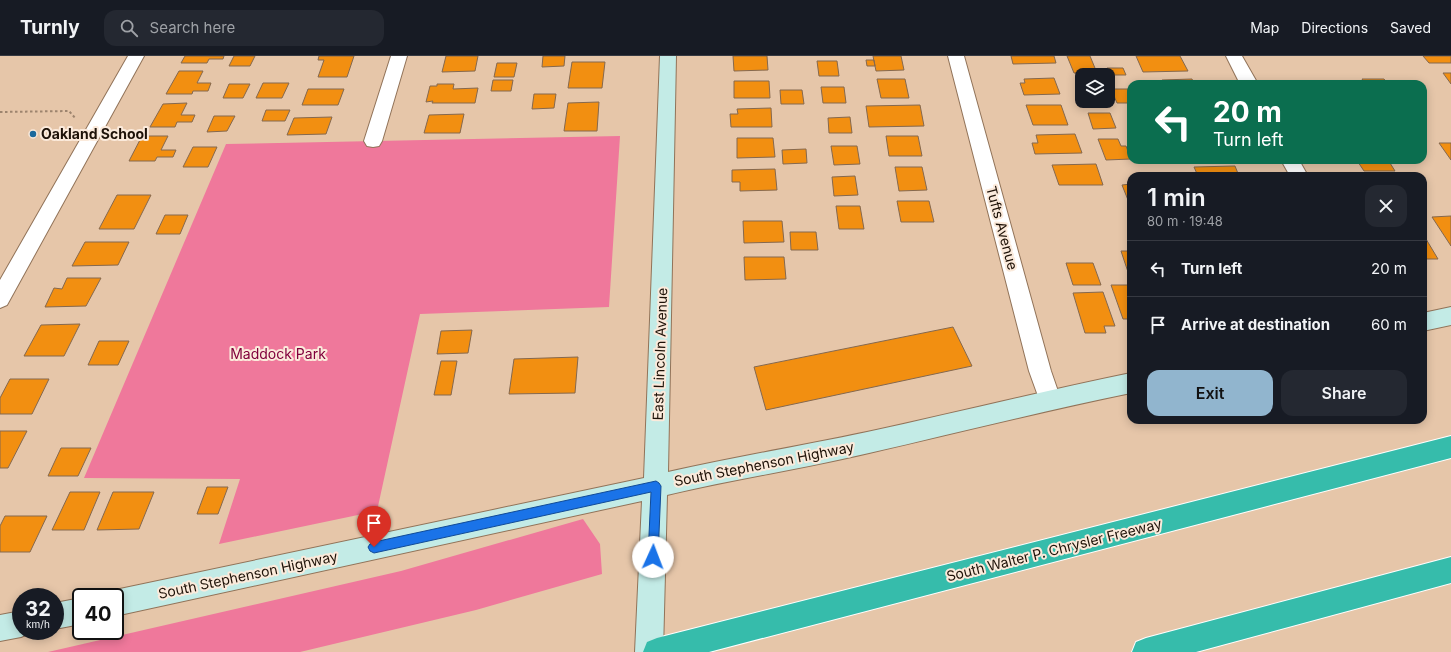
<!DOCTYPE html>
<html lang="en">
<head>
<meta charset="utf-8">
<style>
  body { margin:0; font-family:Inter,sans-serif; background:#242831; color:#f1f3f6; height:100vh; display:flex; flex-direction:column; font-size:15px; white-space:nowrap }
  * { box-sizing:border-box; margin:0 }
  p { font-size:13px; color:#9ea1a6 }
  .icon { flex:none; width:22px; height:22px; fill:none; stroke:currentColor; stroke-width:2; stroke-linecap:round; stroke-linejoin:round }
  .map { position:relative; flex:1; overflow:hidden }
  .panel { position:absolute; left:1127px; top:116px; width:300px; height:252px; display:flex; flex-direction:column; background:#171b24; border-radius:12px; box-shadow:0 2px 10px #0003 }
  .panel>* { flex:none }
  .guide { position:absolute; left:1127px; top:24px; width:300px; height:84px; border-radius:12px; box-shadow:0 2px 10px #0003; background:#0b6e4f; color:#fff; overflow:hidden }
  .controls { position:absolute; left:1075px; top:12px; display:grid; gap:8px }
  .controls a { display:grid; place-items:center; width:40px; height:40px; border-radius:8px; background:#171b24; box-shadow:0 2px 10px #0003; font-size:20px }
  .speed { position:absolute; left:12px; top:532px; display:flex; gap:8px; font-size:20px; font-weight:700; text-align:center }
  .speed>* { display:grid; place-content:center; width:52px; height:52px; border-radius:50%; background:#171b24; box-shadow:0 2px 10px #0003; line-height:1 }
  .speed small { font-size:10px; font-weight:400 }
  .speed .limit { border:2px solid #111; border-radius:6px; background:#fff; color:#111 }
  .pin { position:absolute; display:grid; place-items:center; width:34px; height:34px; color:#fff; margin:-41px -17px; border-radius:50% 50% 50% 0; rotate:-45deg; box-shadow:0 0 4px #0007 }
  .pin .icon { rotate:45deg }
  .me { position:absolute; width:44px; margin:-22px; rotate:2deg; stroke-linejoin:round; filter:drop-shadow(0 0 3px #0008) }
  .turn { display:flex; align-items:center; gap:14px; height:84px; padding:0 20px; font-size:18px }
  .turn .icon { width:52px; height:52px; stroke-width:2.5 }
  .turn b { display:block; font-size:28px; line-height:34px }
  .round { display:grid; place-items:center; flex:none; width:42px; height:42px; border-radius:12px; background:#242831 }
  .overview { display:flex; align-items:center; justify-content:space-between; height:68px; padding:0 20px }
  h1 { font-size:24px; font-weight:600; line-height:30px }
  .cta { display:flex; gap:8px; margin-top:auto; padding:8px 20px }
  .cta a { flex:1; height:46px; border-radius:12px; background:#91b5ce; color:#111; font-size:16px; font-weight:600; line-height:46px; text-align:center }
  .cta a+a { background:#242831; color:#f1f3f6 }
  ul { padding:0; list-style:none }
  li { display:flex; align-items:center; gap:12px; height:56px; padding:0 20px; border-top:1px solid #363941 }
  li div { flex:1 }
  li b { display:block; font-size:15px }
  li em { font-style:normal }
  header { display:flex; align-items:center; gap:24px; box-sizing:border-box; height:56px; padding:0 20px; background:#171b24; border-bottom:1px solid #363941 }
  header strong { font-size:19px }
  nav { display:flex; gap:22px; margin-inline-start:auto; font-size:14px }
  .search { width:280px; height:36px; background:#242831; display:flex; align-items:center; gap:10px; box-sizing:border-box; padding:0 14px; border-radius:12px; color:#9ea1a6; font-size:15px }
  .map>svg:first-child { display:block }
  .green { fill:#ef789b }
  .building { fill:#f28f11; stroke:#85684e }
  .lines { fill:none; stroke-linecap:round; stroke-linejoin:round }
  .street-casing { stroke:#917359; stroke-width:2 }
  .secondary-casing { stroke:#917359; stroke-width:2 }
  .highway-casing { stroke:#fff; stroke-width:2 }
  .path { stroke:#9d846e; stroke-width:2; stroke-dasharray:2.5 2.5; stroke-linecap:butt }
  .street { fill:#fff; fill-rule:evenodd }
  .secondary { fill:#c3ebe6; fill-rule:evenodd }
  .highway { fill:#36bcab; fill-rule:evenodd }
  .route { fill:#1a73e8; stroke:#114b97 }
  .poi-dot { fill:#1c699c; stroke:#fbeadb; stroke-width:1.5 }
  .labels { text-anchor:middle; stroke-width:4; stroke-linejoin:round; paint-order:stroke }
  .poi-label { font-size:14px; font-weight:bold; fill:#1e1208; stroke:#fbeadb; text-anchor:start }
  .street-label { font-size:14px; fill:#1e1208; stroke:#fbeadb }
  .park-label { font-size:14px; fill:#80003c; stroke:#fbeadb }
</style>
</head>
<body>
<header>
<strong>Turnly</strong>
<div class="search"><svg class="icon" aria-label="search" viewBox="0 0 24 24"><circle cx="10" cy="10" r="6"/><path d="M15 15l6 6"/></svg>Search here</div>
<nav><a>Map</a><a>Directions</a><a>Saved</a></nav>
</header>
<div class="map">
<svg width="1451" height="596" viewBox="0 0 1451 596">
  <rect width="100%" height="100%" fill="#e6c6a9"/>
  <!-- green -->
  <path class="green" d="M620,80l-11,171 -189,7 -43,197 -158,33 21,-65 -156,-1 142,-334z
    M583,463l17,25 2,30 -126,36 -176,42h-252l353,-81z"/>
  <!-- building -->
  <path class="building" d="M185,0h39l-1,3h-14l-2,4h-26z
    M234,0h21l-5,10h-21z
    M319,0h35l-7,21h-29l6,-17h-6z
    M446,0h32l-3,15 -33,1z
    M543,0h22l-1,10 -22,1z
    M733,0h34l1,14 -34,1z
    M873,0h28l3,14 -28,1z
    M1011,0h43l2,7 -43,1z
    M1067,0h23l7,17h-23z
    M1136,0h44l8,15 -45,1z
    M1423,0h28v7h-22z
    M866,4h8l1,6h-8z
    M817,5h20l2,15h-20z
    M572,6h33l-3,26h-34z
    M497,7h20l-3,14h-20z
    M1107,12h16l3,7h-16z
    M179,15h24l-6,12h14l-3,8h-15l-1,3h-26z
    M1443,17h8v11z
    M1054,22l6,16 -36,1 -4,-12h5l-1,-4z
    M877,23h28l4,19h-28z
    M1192,23l2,5h-30l-2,-4z
    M1362,23h22l4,5h-23z
    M493,24h20l-2,11h-20z
    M734,25h35l1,17h-36z
    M1392,25h25l2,3h-25z
    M263,27h26l-7,15h-26z
    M229,28h21l-7,14h-20z
    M437,28h17l-1,5 25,-1 -3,15h-43l1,-2 -7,1 4,-16h7z
    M821,31h23l2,16h-23z
    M308,33h36l-6,16h-36z
    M1111,33h20v14h-14z
    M780,34h22l2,14h-23z
    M534,38h22l-2,14 -22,1z
    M599,46l-2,29h-33l4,-28z
    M187,47l-6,12h14l-3,7h-15l-2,5h-25l13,-23z
    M920,49l4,21 -55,1 -3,-21z
    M1026,49h35l7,20h-35z
    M771,52l1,19h-41l-1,-13h8l-1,-5z
    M266,54h24l-5,11h-23z
    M1088,57h22l6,15 -23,1z
    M464,58l-4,19h-36l5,-18z
    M214,60h21l-8,15 -20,1z
    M332,61l-6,17 -39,1 7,-17z
    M850,61l2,16h-23l-1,-15z
    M1075,78l7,19 -47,1 -3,-11h6l-2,-8z
    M142,80h26l-7,14h15l-3,7h-16l-2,4h-26z
    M886,80h32l4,20h-33z
    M737,82h36l2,19 -38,1z
    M1098,83h20l3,7h5l5,13 -25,1z
    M1439,87h12v17z
    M831,90h26l3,18 -26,1z
    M193,91h24l-9,20h-25z
    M806,93l1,14 -24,1 -1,-14z
    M1351,104h44l2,3h-7l5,8h-31l-6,-9h-6z
    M1096,108l7,21h-44l-7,-20z
    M1235,110l4,10h-41l-4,-9z
    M895,111h27l5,23 -28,1z
    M775,113l2,21 -37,1v-9h-8v-12z
    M855,120l3,19 -24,1 -2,-19z
    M1131,128v16h-3l-6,-15z
    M117,139h34l-17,34h-35z
    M897,145h32l5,21h-33z
    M836,150h24l4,23h-25z
    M165,159h23l-8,19h-24z
    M1451,160v30l-19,-29z
    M743,165h39l2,21 -40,1z
    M790,176h26l2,18h-27z
    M1423,178l15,25h-15z
    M85,186h44l-11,23 -46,1z
    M1121,195h10v24h-2z
    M744,201h40l2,22 -41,1z
    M1066,207h27l8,22h-28z
    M67,222h34l-15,28 -41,1 9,-19 8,1z
    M1111,229h20v34h-8z
    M1103,236l12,34h-11l2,7h-21l-12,-40z
    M80,268l-16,32h-40l17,-31z
    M953,271l19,39 -206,44 -12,-43z
    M472,274l-4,23 -31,1 4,-23z
    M99,285h30l-11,24h-30z
    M578,301l-3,36 -66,1 5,-35z
    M441,305h16l-6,34h-17z
    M10,323h39l-17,35h-32v-16z
    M0,375h27l-19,37h-8z
    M61,392h30l-13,28h-30z
    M207,431h21l-10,27h-21z
    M70,436h30l-16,38h-32z
    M113,436h41l-15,37 -42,1z
    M5,460h42l-17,36h-30v-26z"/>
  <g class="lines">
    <!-- street casing -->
    <g class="street-casing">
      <path id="street" d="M128,0h16l-137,249 -7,3v-28z
        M391,0h16l-25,85 -3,5 -6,1 -6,-1 -3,-5z
        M948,0h16l87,315 10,29 -3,7 -8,3 -8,-3 -13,-36z
        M1226,0h16l16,28h-18z
        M1281,104h18l9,16h-18z"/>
    </g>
    <!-- secondary casing -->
    <g class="secondary-casing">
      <path id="secondary" d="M660,0h16l-8,416c66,-15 133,-26 199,-40 88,-19 176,-41 264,-59v20c-88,18 -175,40 -262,60 -67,16 -135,26 -202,42l-4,157h-28l7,-151 -527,115v-19h-11l2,-3 9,-4 529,-112z
        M1451,251v18l-28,6v-18z
        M81,542v26l-26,5v-26z
        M21,555v20h10l-1,2 -9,4 -21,4v-26z"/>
    </g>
    <!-- highway casing -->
    <g class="highway-casing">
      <path id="highway" d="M1451,380v22l-742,194h-66l4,-10 10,-4z
        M1451,501v26l-255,69h-64l4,-10 10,-4z"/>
    </g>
    <!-- path -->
    <path class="path" d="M0,56l69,-1 7,8"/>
    <!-- street -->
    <use href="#street" class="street"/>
    <!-- secondary -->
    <use href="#secondary" class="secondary"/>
    <!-- highway -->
    <use href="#highway" class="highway"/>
  </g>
  <!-- route -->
  <path class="route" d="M656,425l3,2 2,3 -3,71 -1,4 -4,2 -4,-2 -1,-4 3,-65 -277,61 -4,-2 -2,-4 2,-3 4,-2z"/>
  <!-- markers -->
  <circle class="poi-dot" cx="33" cy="78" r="4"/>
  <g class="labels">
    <!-- poi labels -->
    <g class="poi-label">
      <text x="41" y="83">Oakland School</text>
    </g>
    <!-- street labels -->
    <g class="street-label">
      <text transform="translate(1002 172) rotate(75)" y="5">Tufts Avenue</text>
      <text transform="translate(660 298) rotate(-88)" y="5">East Lincoln Avenue</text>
      <text transform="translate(764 408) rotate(-11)" y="5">South Stephenson Highway</text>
      <text transform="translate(1054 494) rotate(-14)" y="5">South Walter P. Chrysler Freeway</text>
      <text transform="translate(248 519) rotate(-12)" y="5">South Stephenson Highway</text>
    </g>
    <!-- park labels -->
    <g class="park-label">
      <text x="278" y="303">Maddock Park</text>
    </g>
  </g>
</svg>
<div class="controls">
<a><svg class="icon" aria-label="layers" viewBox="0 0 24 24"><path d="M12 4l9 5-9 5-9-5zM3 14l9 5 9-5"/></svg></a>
</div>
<div class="speed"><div>32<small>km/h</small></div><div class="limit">40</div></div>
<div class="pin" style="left:374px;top:491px;background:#d93025"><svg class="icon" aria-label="arrive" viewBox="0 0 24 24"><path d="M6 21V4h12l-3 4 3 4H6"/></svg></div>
<svg class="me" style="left:653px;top:501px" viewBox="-20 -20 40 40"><circle r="19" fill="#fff"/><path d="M0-13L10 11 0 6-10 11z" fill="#1a73e8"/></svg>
<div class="guide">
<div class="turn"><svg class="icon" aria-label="left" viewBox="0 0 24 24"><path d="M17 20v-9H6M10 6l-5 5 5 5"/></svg><div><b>20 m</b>Turn left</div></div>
</div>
<section class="panel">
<div class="overview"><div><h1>1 min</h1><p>80 m · 19:48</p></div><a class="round"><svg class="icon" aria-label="close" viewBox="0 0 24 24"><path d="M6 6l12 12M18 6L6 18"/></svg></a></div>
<ul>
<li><svg class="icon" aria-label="left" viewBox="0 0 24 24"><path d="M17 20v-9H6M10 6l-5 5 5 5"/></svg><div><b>Turn left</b></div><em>20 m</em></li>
<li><svg class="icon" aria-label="arrive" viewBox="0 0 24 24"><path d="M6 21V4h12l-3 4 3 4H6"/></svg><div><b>Arrive at destination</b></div><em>60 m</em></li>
</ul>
<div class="cta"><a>Exit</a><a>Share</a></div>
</section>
</div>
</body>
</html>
